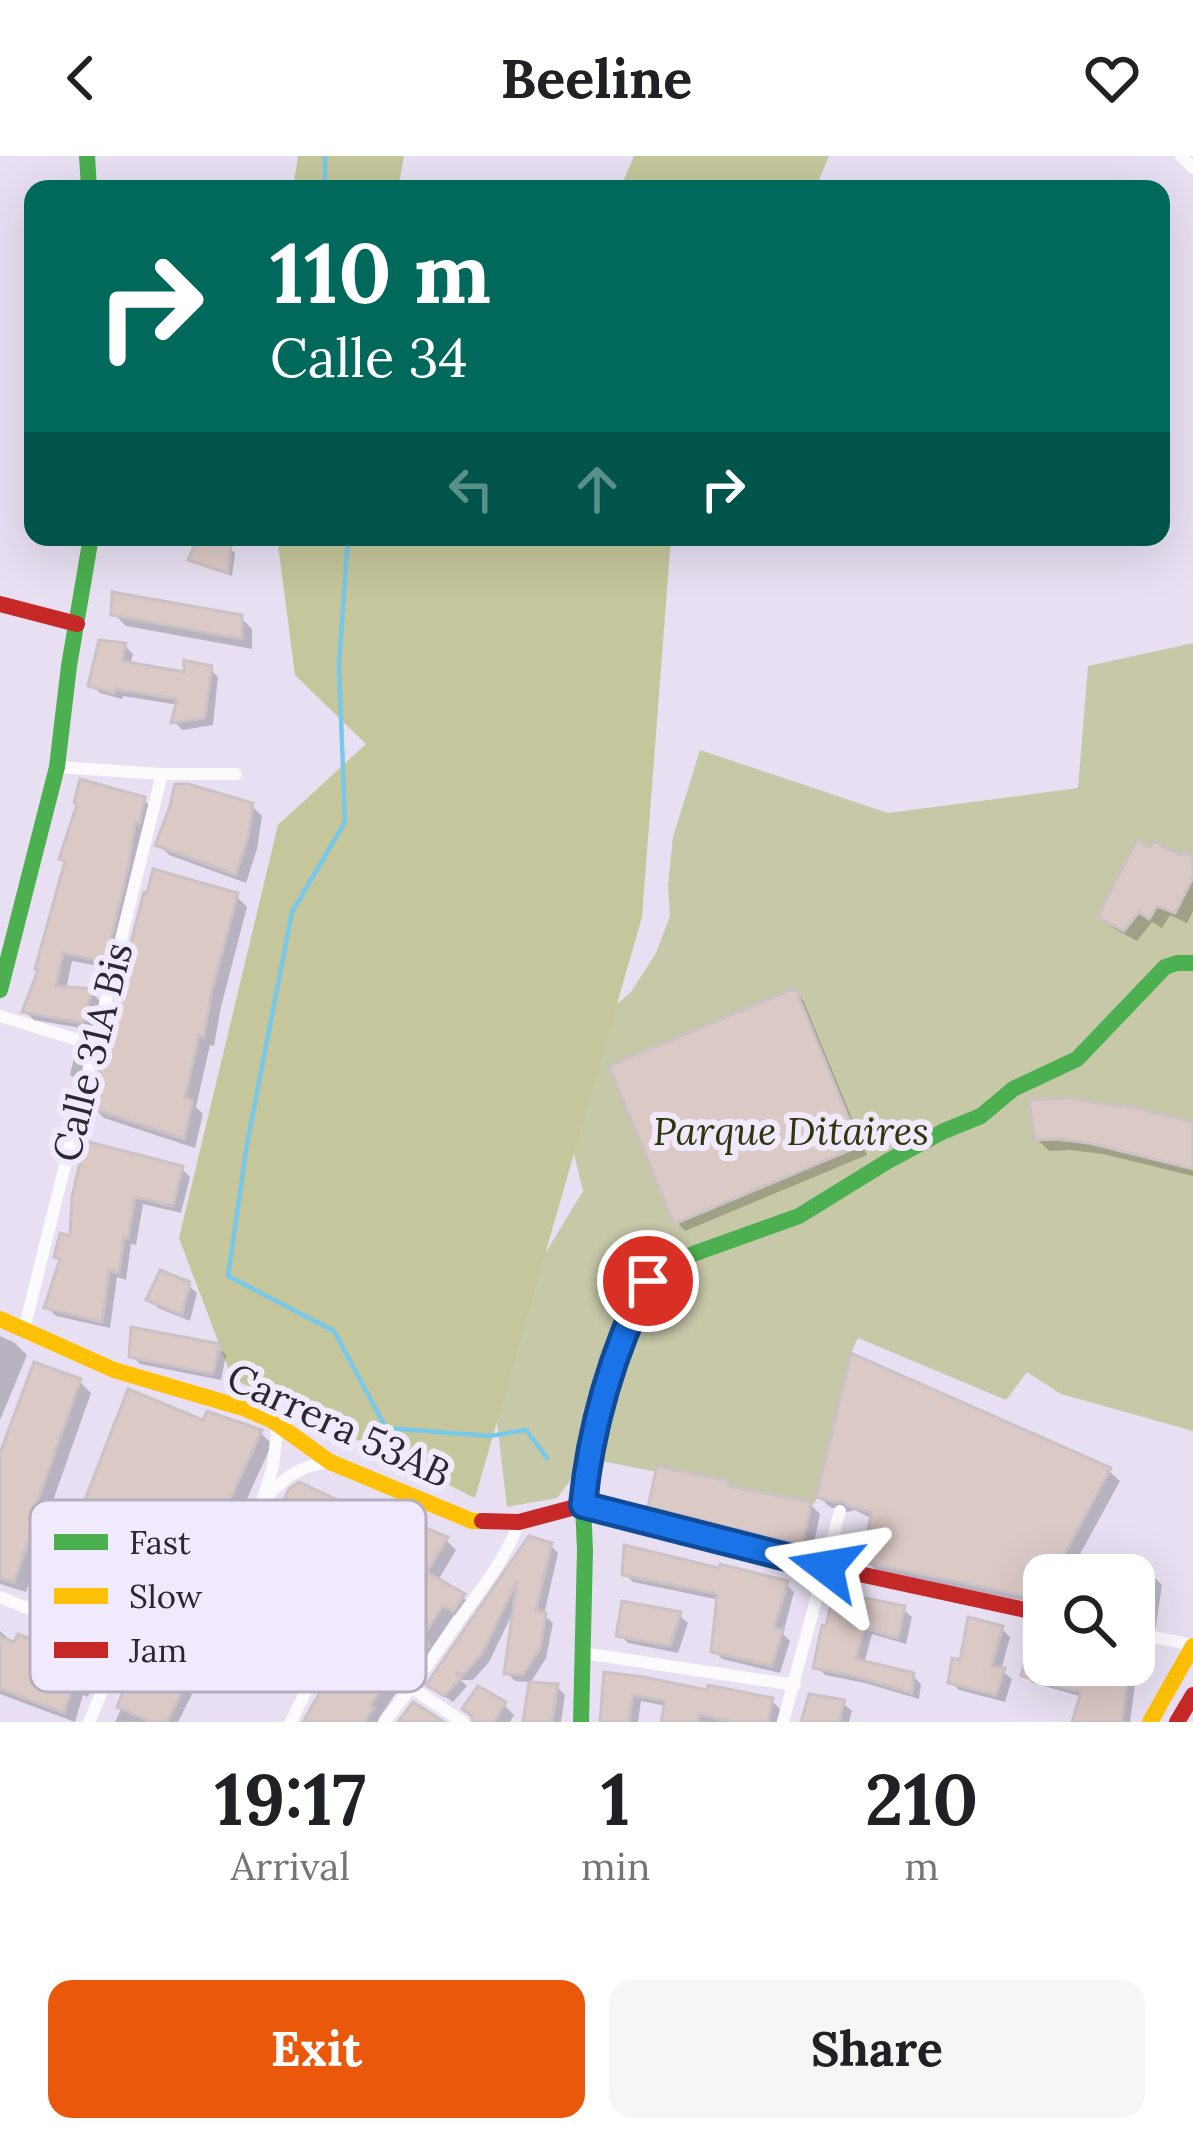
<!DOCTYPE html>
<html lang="en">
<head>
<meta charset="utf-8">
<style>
  body { margin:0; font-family:Lora,serif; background:#f6f6f6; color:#202124; height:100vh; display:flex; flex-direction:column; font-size:45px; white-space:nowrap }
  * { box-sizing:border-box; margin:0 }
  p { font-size:39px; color:#757577 }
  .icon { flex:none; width:66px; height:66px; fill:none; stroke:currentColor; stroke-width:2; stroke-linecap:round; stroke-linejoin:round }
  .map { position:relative; height:1566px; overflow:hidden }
  .sheet { display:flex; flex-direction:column; background:#fff; flex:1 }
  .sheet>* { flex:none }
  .hud { position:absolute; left:24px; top:24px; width:1146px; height:366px; border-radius:24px; box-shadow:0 12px 48px #0002; background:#00695c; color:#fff; overflow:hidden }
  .buttons { position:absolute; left:1023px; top:1398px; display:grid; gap:24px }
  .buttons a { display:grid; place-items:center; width:132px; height:132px; border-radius:24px; background:#fff; box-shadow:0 12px 48px #0002; font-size:60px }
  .pin { position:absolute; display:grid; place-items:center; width:102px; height:102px; color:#fff; margin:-51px; border:6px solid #fff; border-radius:50%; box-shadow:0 3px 12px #0007 }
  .me { position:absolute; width:132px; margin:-66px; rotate:284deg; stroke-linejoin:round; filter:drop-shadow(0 0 9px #0008) }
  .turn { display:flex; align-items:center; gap:42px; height:252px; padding:0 48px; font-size:54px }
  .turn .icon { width:156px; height:156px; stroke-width:2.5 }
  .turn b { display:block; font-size:84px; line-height:102px }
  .lanes { display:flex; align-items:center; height:114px; padding:0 48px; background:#0003; justify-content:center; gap:60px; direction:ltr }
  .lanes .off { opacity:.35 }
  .eta { display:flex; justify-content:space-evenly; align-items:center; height:204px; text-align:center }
  .eta b { font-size:72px; font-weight:700; line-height:84px }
  .primary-button { display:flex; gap:24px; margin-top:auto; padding:24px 48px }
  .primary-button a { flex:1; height:138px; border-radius:24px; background:#ea580c; color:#fff; font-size:48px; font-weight:700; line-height:138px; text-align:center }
  .primary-button a+a { background:#f6f6f6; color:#202124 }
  header { display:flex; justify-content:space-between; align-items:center; height:156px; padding:0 48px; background:#fff; font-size:54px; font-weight:700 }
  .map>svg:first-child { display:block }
  .green { fill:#c7c8a8 }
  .forest { fill:#c5c69b }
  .shadow { fill:#0003 }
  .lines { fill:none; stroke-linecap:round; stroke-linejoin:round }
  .stream { stroke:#78c8e9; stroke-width:4.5 }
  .building { fill:#dbc9c5; stroke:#cbc2c6; stroke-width:3 }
  .street { stroke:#fcfafd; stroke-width:12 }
  .fast { stroke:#4caf50; stroke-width:16 }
  .slow { stroke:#ffc107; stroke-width:16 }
  .jam { stroke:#c62828; stroke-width:16 }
  .route-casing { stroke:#114b97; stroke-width:30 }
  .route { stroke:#1a73e8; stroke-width:21 }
  .labels { text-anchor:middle; stroke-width:12; stroke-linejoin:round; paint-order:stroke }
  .street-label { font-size:39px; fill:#2b2632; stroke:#f1e9fc }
  .park-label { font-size:39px; font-style:italic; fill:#31350d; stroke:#f1e9fc }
  .key { fill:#f1e9fc; stroke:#b6aebf; stroke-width:3 }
  .key-label { font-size:33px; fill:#2b2632 }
</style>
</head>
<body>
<header><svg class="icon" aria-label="back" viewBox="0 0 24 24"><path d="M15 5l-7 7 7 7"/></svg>Beeline<svg class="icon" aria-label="heart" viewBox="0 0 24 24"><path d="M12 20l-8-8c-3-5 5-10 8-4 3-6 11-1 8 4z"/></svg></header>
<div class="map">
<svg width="1193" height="1566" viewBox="0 0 1193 1566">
  <rect width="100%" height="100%" fill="#e8e0f2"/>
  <!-- green -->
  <path class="green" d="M1193,487v788l-132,-37 -34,-22 -21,28 -148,-62 -7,15 -36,150 -239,-47 -6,25 -13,17 -50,9 -11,-93 18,-109 69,-114 -33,-138 40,-26 41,-35 25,-39 14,-37 -2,-31 5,-48 27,-87 188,63 190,-25 10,-122z"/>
  <!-- forest -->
  <path class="forest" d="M298,0h106l-6,33h-105z
    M634,0h195l-14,33h-195z
    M277,381h394l-29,380 -167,581 -243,-120 -53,-140 99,-413 88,-81 -71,-69z"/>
  <!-- shadow -->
  <path class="shadow" d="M229,392l6,5 -3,23 -36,-12 -5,-4z
    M114,458l126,3 12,12v20l-126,-23z
    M125,490l8,8 -3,11 57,10 23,-6 8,8 -5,48 -31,5 -7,-8 4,-17 -56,-9 -1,3 -22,-6 -9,-8z
    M144,644l9,9 -40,160 -41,-8 -6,29 25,2 9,9 -8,29 -58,-10 -9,-9z
    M252,650l10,10 -5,33 -11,34 -77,-28 -10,-11z
    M1193,704v51l-6,12 -17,-8 -8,13 -10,-6 -15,19 -24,-13 -12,-11z
    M236,740l11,11 -26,100 -7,39 -4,-1 -14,62 7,7 -8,34 -91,-30 -11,-11 40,-136z
    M795,836l8,8 64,155 -182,76 -8,-9z
    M75,897l11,7 -6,21 -10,-6z
    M1193,970v50l-90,-22 -33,-4 -21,1 -12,-12z
    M88,989l94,24 8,8 -9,36 -38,-9 -7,41 -5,-1 -5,36 -9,-3 -7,51 -54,-12 -9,-9 15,-46 -5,-5 16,-17z
    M188,1129l9,8 -7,28 -32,-13 -9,-8z
    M0,1180l15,7 12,12 -27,65z
    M218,1191l8,8 -5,25 -81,-16 -8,-8z
    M853,1201l256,114 11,10 -47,86 45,1 5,5 28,1 11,11 -7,47 -21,-4v-53h-90v33l-4,-4 -162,-32 -11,-11 6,-42 -18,-9 -8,2 -17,-5 -11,-10z
    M79,1225l12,12 -47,133 3,3 -21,63 -26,-8v-123z
    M209,1258l52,19 11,11 -59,129 11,11 -28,69 -48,-18 -12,-12 30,-68 -32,-11 -37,78 -48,-21 -11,-11 39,-63 127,-103z
    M728,1328l6,6 76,14 10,10 -8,39 -150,-37 -11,-10z
    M340,1349l10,10 -1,3 41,19 56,3 10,10 -19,32 26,15 10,10 -9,13 -10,-5 -23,34 6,8 -31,29 -4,-2 -23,34 2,4h-74l43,-77 -50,-23 -15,33 -45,-21 -10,-11z
    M550,1389l8,8 -14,62 9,8 -7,35 -15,24 -16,-1 -8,-8 8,-65 -26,54 -16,18h-12l6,6 -14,16 -15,-10 61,-104z
    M625,1418l161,10 8,8 -11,42 7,7 -10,32 -58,-14 -8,-8 6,-51 -87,-18z
    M903,1453l9,8 -6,27 -34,-10 -8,30 49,12 8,8 -2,15 -54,-16 -40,-8 -8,-8 12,-38z
    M679,1459l9,8 -10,30 -50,-10 -8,-8z
    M1002,1473l8,8 -9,33 11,9 -7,23 -46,-12 -8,-8 11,-19z
    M0,1475l10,9 -1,3 77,22 11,11 -9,21 -5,-2 -8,27 -75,-28z
    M1044,1481v28h88l5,5 -7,52h-55l8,-25 -50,-14 -9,-8z
    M606,1519l166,26 8,8 -3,13h-113l3,-16 -26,-5 -3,21h-34z
    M184,1530l8,8 -14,28h-63l6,-13z
    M556,1530l9,9 -4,27h-35z
    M843,1547l9,8 -3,11h-46z
    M504,1549l10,10 -4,7h-34z"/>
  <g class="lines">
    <!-- stream -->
    <path class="stream" d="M325,33v-33
      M348,381l-9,128 6,157 -53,90 -45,232 -19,132 106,55 52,97 104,8 36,-6 21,28"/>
  </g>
  <!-- building -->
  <path class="building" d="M197,384l34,5 -3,28 -40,-13z
    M112,436l130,23v24l-131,-24z
    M99,484l27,3 -4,18 62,11v-12l28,6 -7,52 -34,5 6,-24 -62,-10 -1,4 -26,-7z
    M80,623l65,18 -6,27 -4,-1 -7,45 -23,94 -42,-9 -7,33 37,3 -10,34 -61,-11 16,-42 -3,-1 30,-108 -6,-2 18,-55 -3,-1z
    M175,628h13l65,19 -5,34 -12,38 -81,-30 15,-39z
    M1137,684l13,7 3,-6 28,14 2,-4 10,6v21l-18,35 -18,-7 -8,13 -10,-7 -15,19 -27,-14z
    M153,713l85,24 -27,101 -7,43 -5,-2 -14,63 8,2 -9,39 -94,-31 24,-95 16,-43 -5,-4 19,-74 3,1z
    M795,832l65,158 -186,78 -65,-158z
    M1069,942l53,9 1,-2 70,17v47l-104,-26 -33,-4 -21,1 -6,-40z
    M85,985l98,25 -10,40 -38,-9 -7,41 -4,-1 -5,36 -10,-2 -7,51 -58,-14 16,-49 -6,-2 6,-24 10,3 2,-39z
    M160,1114l30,12 -8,33 -36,-15z
    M131,1171l89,17 -7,30 -84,-17z
    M851,1197l260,115 -52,96 27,1v10h-42v25l-180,-38 7,-50 -22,-6 -7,-5 -8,1 -18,-5z
    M34,1206l47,17 -48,135 4,1 -23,68 -14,-5v-125z
    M128,1233l75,31 4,-9 55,19 -62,135 14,5 -29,73 -52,-19 33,-74 -44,-16 -37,79 -51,-23 28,-72 14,5z
    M657,1310l72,15 -1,5 84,16 -10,43 -154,-38z
    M299,1326l43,20 -4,8 50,23 6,-18 54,22 -21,35 38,22 -12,17 -10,-5 -20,30 6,9 -15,20 -7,-5 -12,17 -4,-2 -21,31 4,2 -10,14h-61l46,-81 -59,-27 -16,32 -48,-22 63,-135z
    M529,1380l23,7 -16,67 10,3 -6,36 -17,26 -19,-1 13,-93 -35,73 -18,20 -8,-1 6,4 -18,19 -18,-11z
    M624,1389l95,23 1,-4 68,17 -14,47 9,2 -11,36 -61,-14 6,-56 -4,-3 -91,-18z
    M1134,1414l18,1 -7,52 -11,-1z
    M834,1436l71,14 -7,32 -34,-10 -8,31 58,14 -2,20 -58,-17 -41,-8 9,-43 4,1z
    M622,1445l59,11 -11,34 -54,-10z
    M968,1461l35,9 -11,40 13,2 -9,27 -48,-12 4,-25 8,2z
    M1032,1475l12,3v31h85l-7,57h-50l9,-30 -60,-16z
    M18,1478l70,28 -11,26 -5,-2 -8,27 -64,-24v-52l14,5z
    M134,1507l52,21 -19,38h-16l-34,-15z
    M604,1516l40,5 63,13 1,-5 65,13 -5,24h-34l-35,-7 -1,7h-37l4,-21 -32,-6 -4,27h-29z
    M529,1526l29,2 -6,38h-29z
    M478,1530l28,16 -12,20h-21l-1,-6 -10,-7z
    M809,1538l36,6 -6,22h-38z
    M413,1546l16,10 15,10h-46z"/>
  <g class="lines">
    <!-- street -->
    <path class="street" d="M1181,0l12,12
      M57,611l105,7h74
      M0,860l94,29
      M24,1174l138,-556
      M267,1341c18,-21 35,-32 63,-35
      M0,1441l207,84
      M1134,1477l59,12
      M583,1497l212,32
      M193,1519l69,-173 11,-36 5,-42
      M412,1532l51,34
      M89,1566l32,-75
      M291,1566l22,-46
      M384,1566c29,-35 54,-72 80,-109 21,-29 43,-57 55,-91
      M783,1566l57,-211"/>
    <!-- fast -->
    <path class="fast" d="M87,0l2,33
      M0,834l57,-223 12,-101 22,-129
      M581,1566l4,-172 -2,-45 4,-42 30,-107 31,-75 45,-27 106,-38 89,-55 56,-30 37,-15 32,-27 64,-30 88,-92 12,-4h16"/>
    <!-- slow -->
    <path class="slow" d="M0,1163l114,51 129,38 30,13 57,41 142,59h10
      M1150,1566l43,-76"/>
    <!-- jam -->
    <path class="jam" d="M0,448l77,20
      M482,1365l37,1 64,-17 244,62 217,47
      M1177,1566l16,-27"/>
  </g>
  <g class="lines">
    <!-- route casing -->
    <g class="route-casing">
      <path id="route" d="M648,1125c-35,69 -58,148 -65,224l243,62"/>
    </g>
    <!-- route -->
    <use href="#route" class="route"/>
  </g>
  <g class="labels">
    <!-- street labels -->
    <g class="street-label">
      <text transform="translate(92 896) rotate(-76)" y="14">Calle 31A Bis</text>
      <text transform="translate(339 1269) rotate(25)" y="14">Carrera 53AB</text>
    </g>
    <!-- park labels -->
    <g class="park-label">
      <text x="791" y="989">Parque Ditaires</text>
    </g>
  </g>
  <!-- legend -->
  <rect x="30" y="1344" width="396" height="192" rx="18" class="key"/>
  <rect x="54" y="1378" width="54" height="16" fill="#4caf50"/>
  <rect x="54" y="1432" width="54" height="16" fill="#ffc107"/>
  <rect x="54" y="1486" width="54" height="16" fill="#c62828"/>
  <g class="key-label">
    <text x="129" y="1398">Fast</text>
    <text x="129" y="1452">Slow</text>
    <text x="129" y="1506">Jam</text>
  </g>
</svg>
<div class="buttons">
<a><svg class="icon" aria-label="search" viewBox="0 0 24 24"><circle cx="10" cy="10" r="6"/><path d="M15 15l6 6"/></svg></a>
</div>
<div class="pin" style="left:648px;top:1125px;background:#d93025"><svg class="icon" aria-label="arrive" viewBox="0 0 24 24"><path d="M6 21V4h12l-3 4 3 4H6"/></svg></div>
<svg class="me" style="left:826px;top:1411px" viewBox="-20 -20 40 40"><path d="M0-17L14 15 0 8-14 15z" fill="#1a73e8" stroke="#fff" stroke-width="4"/></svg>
<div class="hud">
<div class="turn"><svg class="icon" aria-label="right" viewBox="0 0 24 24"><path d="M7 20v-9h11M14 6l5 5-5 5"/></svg><div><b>110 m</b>Calle 34</div></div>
<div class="lanes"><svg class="icon off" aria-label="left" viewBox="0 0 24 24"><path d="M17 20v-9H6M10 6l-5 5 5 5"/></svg><svg class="icon off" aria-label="ahead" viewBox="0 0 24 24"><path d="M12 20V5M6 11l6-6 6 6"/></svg><svg class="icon" aria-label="right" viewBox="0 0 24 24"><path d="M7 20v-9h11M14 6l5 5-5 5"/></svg></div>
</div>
</div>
<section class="sheet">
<div class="eta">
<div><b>19:17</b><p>Arrival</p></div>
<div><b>1</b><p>min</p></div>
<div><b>210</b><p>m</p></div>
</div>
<div class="primary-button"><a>Exit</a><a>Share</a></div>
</section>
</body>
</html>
